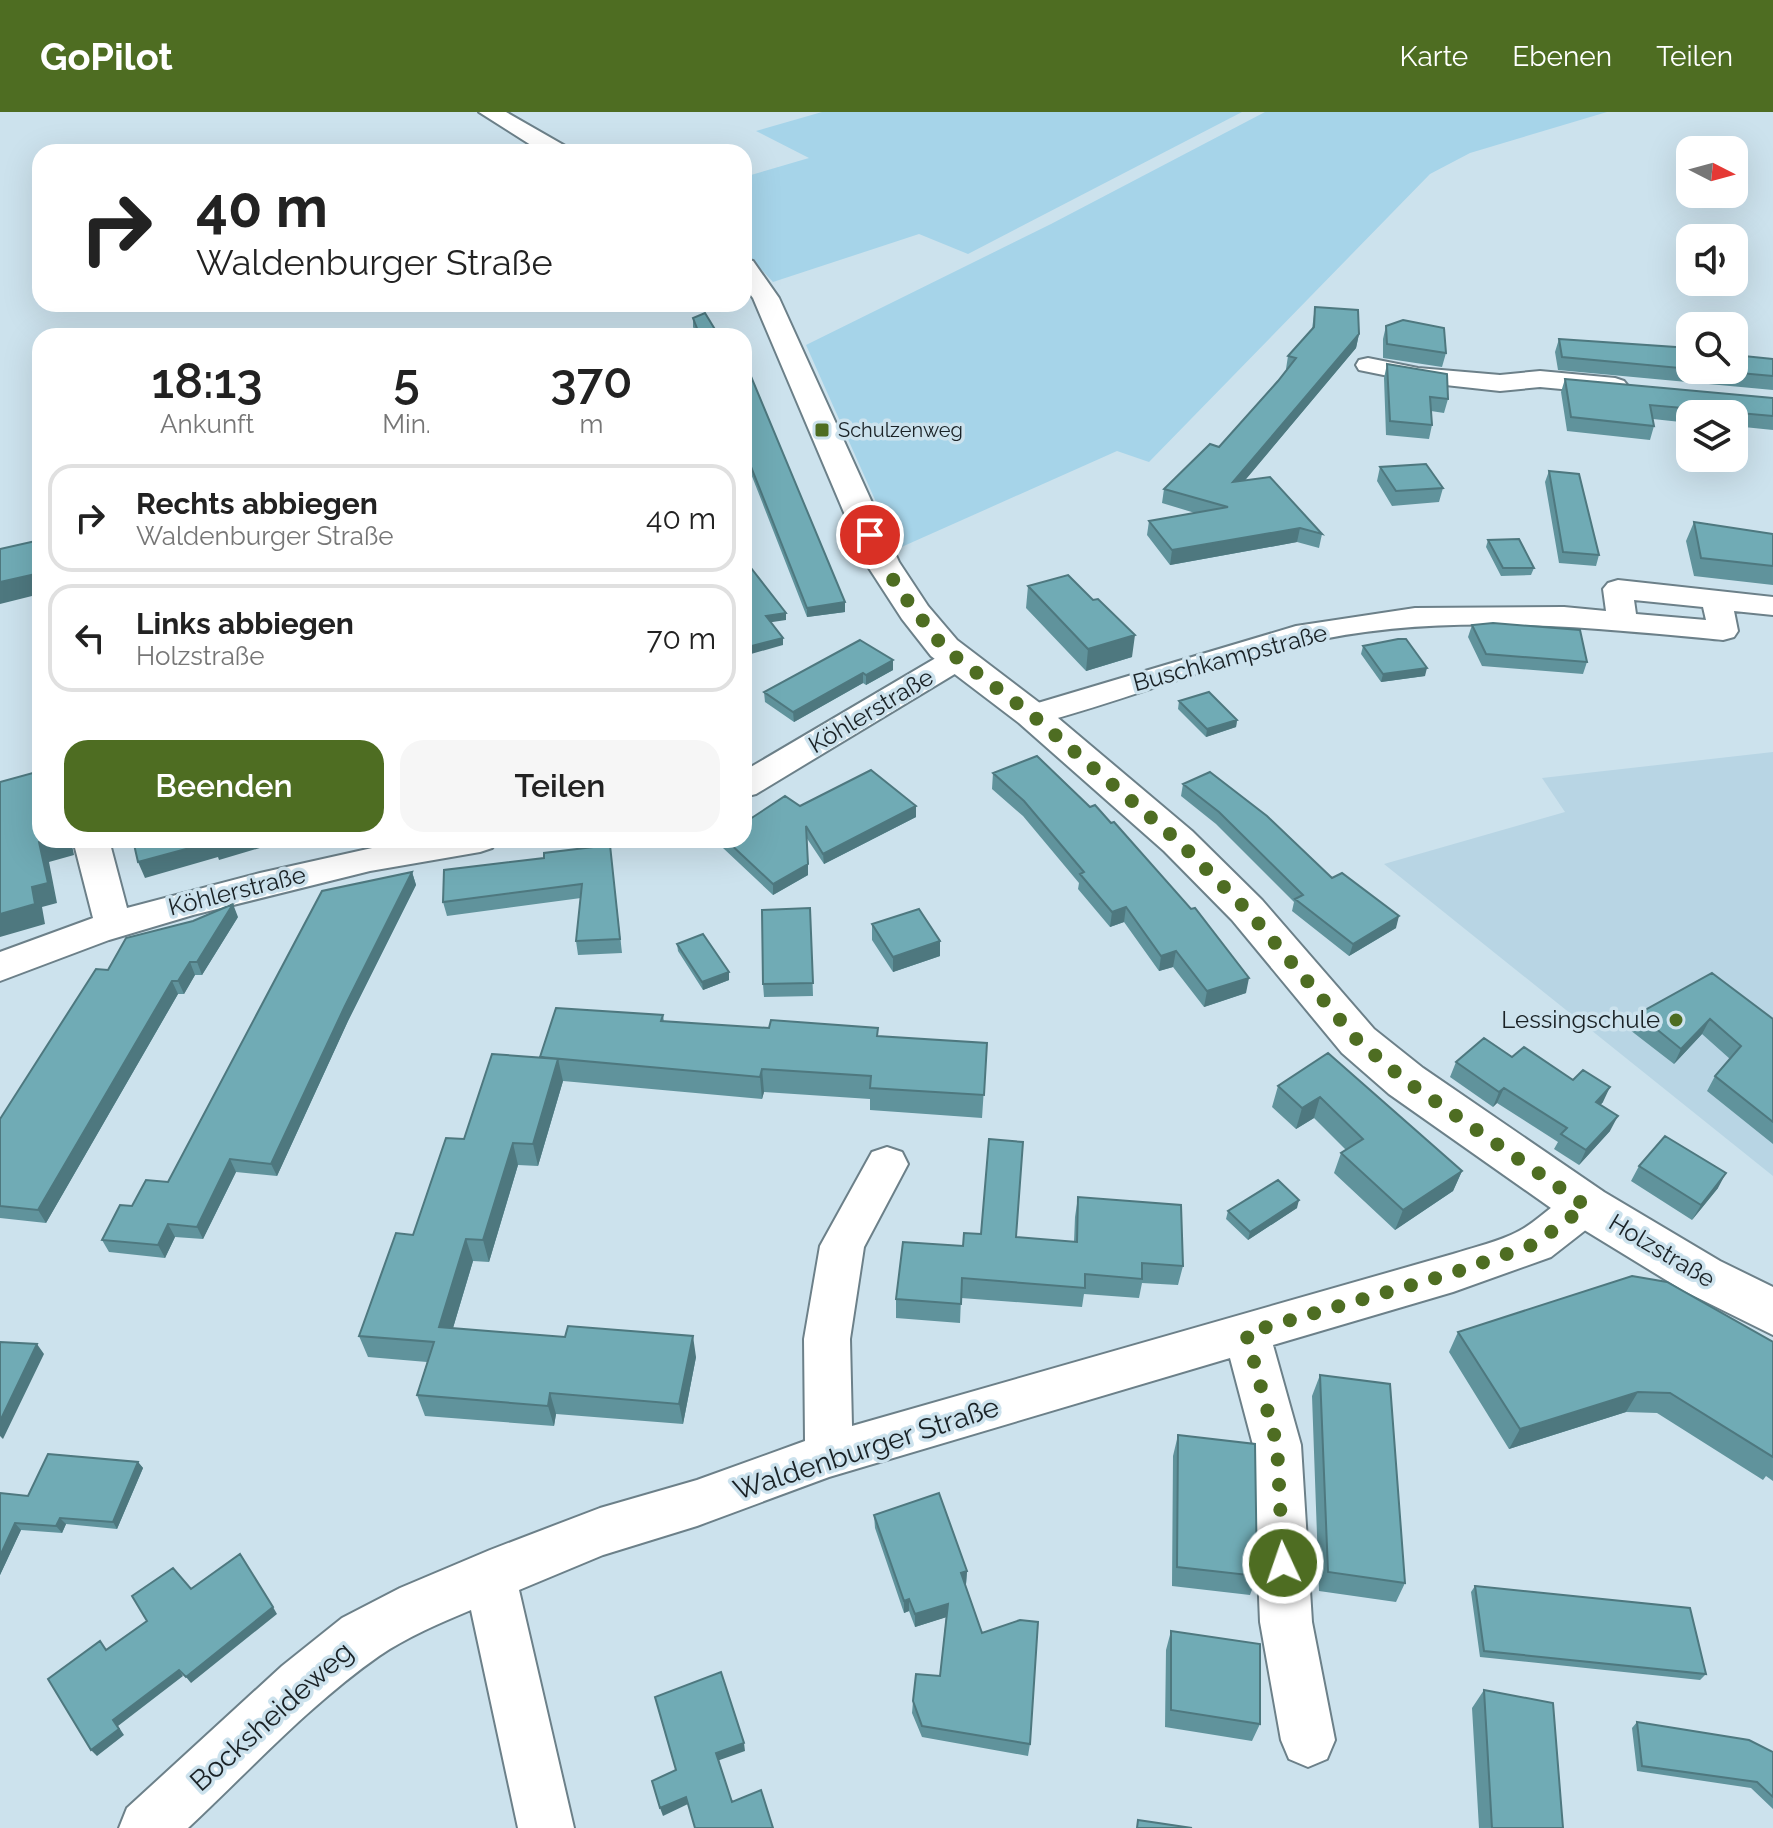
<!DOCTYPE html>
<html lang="de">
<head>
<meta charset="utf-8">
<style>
  body { margin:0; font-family:Raleway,sans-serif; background:#f6f6f6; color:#222; height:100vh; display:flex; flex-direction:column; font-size:30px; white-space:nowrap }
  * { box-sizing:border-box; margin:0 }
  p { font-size:26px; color:#767676 }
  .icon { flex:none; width:44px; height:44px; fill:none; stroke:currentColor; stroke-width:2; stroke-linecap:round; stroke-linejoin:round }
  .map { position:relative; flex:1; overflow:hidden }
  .panel { position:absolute; left:32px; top:216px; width:720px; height:520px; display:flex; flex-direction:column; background:#fff; border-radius:24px; box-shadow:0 8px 32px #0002 }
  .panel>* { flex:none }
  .hud { position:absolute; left:32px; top:32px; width:720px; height:168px; border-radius:24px; box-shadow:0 8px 32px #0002; background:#fff; color:#222; overflow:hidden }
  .needle { width:52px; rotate:96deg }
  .controls { position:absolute; left:1676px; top:24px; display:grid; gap:16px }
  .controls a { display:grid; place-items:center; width:72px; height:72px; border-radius:16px; background:#fff; box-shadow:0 8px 32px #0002; font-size:40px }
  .pin { position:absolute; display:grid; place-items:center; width:68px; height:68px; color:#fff; margin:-34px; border:4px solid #fff; border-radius:50%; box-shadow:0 2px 8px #0007 }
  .me { position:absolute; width:88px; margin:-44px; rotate:357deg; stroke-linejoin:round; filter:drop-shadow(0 0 6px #0008) }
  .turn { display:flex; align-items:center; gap:28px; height:168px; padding:0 32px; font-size:36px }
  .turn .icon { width:104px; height:104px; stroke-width:2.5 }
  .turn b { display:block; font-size:56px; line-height:68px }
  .eta { display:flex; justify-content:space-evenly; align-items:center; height:136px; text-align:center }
  .eta b { font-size:48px; font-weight:600; line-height:56px }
  .primary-button { display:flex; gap:16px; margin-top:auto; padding:16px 32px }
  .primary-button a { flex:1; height:92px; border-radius:24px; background:#4e6d22; color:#fff; font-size:32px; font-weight:600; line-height:92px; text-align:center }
  .primary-button a+a { background:#f6f6f6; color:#222 }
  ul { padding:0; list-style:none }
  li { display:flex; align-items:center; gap:24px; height:108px; margin:0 16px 12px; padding:0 16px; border:4px solid #e0e0e0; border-radius:24px }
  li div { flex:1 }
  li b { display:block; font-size:30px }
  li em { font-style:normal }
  header { display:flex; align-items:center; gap:48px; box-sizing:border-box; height:112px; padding:0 40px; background:#4e6d22; color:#fff }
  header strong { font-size:38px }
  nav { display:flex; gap:44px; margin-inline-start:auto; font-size:28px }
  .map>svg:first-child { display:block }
  .built { fill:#b8d5e4 }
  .green { fill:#a6d4e9 }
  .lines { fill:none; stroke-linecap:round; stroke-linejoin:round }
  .minor-casing { stroke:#6c8089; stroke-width:4 }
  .tertiary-casing { stroke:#6c8089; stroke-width:4 }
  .minor { fill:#fff; fill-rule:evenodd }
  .tertiary { fill:#fff; fill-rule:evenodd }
  .wall { fill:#60939c }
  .shaded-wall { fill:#4e787f }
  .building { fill:#70abb5; stroke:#4e787f; stroke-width:2 }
  .route { stroke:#4e6d22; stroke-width:14; stroke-dasharray:0 25.2 }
  .poi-dot { fill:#4e6d22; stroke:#cce2ed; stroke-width:3 }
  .labels { text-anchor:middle; stroke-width:7; stroke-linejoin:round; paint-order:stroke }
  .far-poi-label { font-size:20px; fill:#1a2226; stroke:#cce2ed; text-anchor:start }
  .street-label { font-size:24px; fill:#1a2226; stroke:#cce2ed }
  .poi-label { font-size:24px; fill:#1a2226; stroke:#cce2ed; text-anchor:end }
  .near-street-label { font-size:28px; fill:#1a2226; stroke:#cce2ed }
</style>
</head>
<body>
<header>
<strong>GoPilot</strong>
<nav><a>Karte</a><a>Ebenen</a><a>Teilen</a></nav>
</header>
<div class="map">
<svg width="1773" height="1716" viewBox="0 0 1773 1716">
  <rect width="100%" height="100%" fill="#cce2ed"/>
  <!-- built -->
  <path class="built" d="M1773,640v424l-389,-312 181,-52 -23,-34z"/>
  <!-- green -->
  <path class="green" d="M822,0h420l-274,142 -49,-20 -146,48 -29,-31v-74l65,-19 -53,-27z
    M1265,0h342l-137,41 -40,21 -281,288 -32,-11 -220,98 -91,-204 245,-121z"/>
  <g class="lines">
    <!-- minor casing -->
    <g class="minor-casing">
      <path id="minor" d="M1368,246l50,10 82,7 40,-4 75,7 9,3 4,5 -4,5 -9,3 -75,-7 -40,4 -82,-9 -59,-12 -3,-5 3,-5z
        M1618,468l155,17v18l-39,-4 4,20 -4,6 -11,3c-140,-13 -285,-29 -423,4 -91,21 -178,58 -268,81l-11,-3 -5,-7 5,-7 275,-82 119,-18 149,-1 42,4 -3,-22 5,-6zM1634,488l69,7 3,13 -70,-6z
        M957,538l11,2 5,7 -5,7 -212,128 -12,3v-26l202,-119z
        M73,728h36l18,68 133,-35 148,-33h90l-6,8 -12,4 -110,19 -177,44 -84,25 -109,41v-29l93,-34z
        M887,1035l15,5 6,12 -44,83 -14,92 2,87 601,-172c21,-7 46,-12 66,-23 29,-15 48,-49 82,-37l7,12 -7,12 -50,39 -98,35 -180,53 28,100 11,177 23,118 -8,19 -19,8 -19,-8 -8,-19 -21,-118 -7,-177 -23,-87 -401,119 -132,49 -94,29 -84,35 55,238h-56l-47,-218c-31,13 -64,27 -92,46 -70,49 -129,114 -191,172h-69l8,-20 155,-142 60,-48 58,-30 90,-38 110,-42 97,-28 108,-39 -1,-102 16,-93 52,-94z"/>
    </g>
    <!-- tertiary casing -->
    <g class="tertiary-casing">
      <path id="tertiary" d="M479,0h27l61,35 4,5h-29z
        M744,147l9,2 26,37 120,264 29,44 29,34 88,67 147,124 70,69 112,129 49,39 181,124 116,69 53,26v48l-89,-44 -116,-71 -179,-126 -47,-41 -110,-133 -68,-69 -145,-128 -88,-67 -29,-37 -37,-57 -112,-264 -9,-12z"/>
    </g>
    <!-- minor -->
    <use href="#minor" class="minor"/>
    <!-- tertiary -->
    <use href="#tertiary" class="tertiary"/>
  </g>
  <!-- wall -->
  <path class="wall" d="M1315,195l44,27 -3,14 -112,133 78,53 -3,14 -22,-6 -127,23 -23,-30 2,-14 46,-8 -33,-10 2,-14 55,-42 68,-77 -1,-1 2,-13 24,-27z
    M693,206l26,18h-22l-4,-9z
    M1386,214l60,27 -4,14 -59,-9v-19z
    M1559,227l131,9v22h44l39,-11v31l-215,-20 -3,-18z
    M744,250l101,240v10l-38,5 -63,-161z
    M1387,252l61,35 -4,14 -13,-2 1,14 -3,14 -43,-4 -2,-57z
    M1565,267l208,19v32l-39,-4v-12h-44v9l-37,-4 1,7 -4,14 -83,-9 -6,-39z
    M1380,355l63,21 -4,14 -47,4 -15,-25z
    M1549,359l50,84 -3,11 -37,-3 -14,-81z
    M1694,410l79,12v51l-79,-9 -8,-35z
    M1488,428l46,28 -3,7 -30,1 -15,-29z
    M1028,474l104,71 -46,14 -60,-63z
    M1472,513l115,37 -4,12 -101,-8 -14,-29z
    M1363,534l62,30 -44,6 -20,-28z
    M893,548v10l-27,15 -3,-2 -69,39 -29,-20 -1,-10z
    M1179,589l58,19 -1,7 -30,10 -28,-28z
    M993,661l253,220 -42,14 -31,-40 -14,4 -35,-49 -14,5 -32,-38 1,-6 -56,-67 -31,-27z
    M1183,672l149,94 64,50 -47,28 -57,-45 2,-9 -78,-78 -35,-28z
    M800,694h116v11l-92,47 -18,-27 2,38 -35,20 -50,-47v-8h21z
    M610,733l12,108 -44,2 -2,-14 5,-43 -134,18 -4,-14 101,-44z
    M412,760l4,13 -68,136 -71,155 -41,-4 -33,67 -28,-2 -10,21 -56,-6 -7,-12 66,-58z
    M810,796l3,88 -49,1 -1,-13z
    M238,805l-36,58h-7l-11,19h-6l-132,229 -46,-5v-99l108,-149z
    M872,812l68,17v15l-47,16 -21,-32z
    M677,832l52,28v8l-26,10 -25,-39z
    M1638,902l135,5v125l-66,-53 8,-15 15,-17 -28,-25 -28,30 -44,-34z
    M663,903l1,7 323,21 -5,75 -112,-8v-11l-106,-7 -2,7 -199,-18 -25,85 -20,-1 -29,97 -16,-1 -20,67 243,29 -13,67 -127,-10 -2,12 -129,-10 -8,-21 10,-33 -59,-5 -9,-21 105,-197 76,-82z
    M1328,941l134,118 -9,20 -58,39 -61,-57 7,-20 5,-3 -32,-32 -18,11 -24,-22 6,-21z
    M1512,945l91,45 -3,3 10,26 -31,34 -25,-16 4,-7 -61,-39 -4,4 -43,-30 6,-15z
    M1639,1054l79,22 -26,32 -61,-39z
    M1078,1085l105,69 -5,19 -36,-2 -3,15 -55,-4 -2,13 -121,-9 -1,25 -64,-5v-19l67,-53 18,-12 93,8 1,-25z
    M1297,1096l-49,32 -22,-21 2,-8z
    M1458,1220l315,10v139l-7,-5 -3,4 -106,-67 -31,-1 -117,37 -60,-97z
    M1320,1263l85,208 -9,19 -77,-11 -7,-195z
    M1178,1323l79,141 -7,19 -78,-9 1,-130z
    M138,1350l5,6 -26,61 -51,-5 -4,9 -41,-3 -21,45v-82l28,3z
    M874,1403l93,56 -1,13h-1l17,49 48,111 -2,12 -106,-19 -10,-24 1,-12 27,-25 6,-59 -31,10 -6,-16 -5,2 -29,-85z
    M1475,1474l231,88 -6,6 -220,-23 -9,-65z
    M1171,1519l89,93 -8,17 -87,-14 1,-77z
    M1484,1578l79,138h-84l-7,-120z
    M1637,1610l136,30v57l-22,-21 -114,-17 -5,-43z"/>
  <!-- shaded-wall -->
  <path class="shaded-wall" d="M1359,222l-3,14 -125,149 2,-15z
    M1300,416l-3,14 -127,23 2,-15z
    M40,461v21l-40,10v-22z
    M845,490v10l-38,5v-9z
    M786,501v7l-20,3v-7z
    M1135,523l-3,22 -46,14 2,-22z
    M783,526v7l-39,11v-8z
    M893,548v10l-27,15v-10z
    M1427,556l-2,8 -44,6 2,-8z
    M863,561v10l-69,39 -1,-10z
    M1237,608l-1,7 -30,10 1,-8z
    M916,694v11l-92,47 -1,-10z
    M47,728h24l3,15 -25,7 8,41 -15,4 3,17 -45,13v-23l32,-27 7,-45z
    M229,728h58l-68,20 -1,-3 -73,21 -7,-16 74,-20z
    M287,728h17l-16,5z
    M808,752v11l-35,20v-11z
    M412,760l4,13 -68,136 -71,155 -6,-12 73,-156z
    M233,792l5,13 -36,58 -5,-13z
    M1126,795l-2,15 -14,5 2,-15z
    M1399,804l-3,12 -47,28 4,-12z
    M940,829v15l-47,16v-15z
    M1176,839l-3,16 -14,4 2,-15z
    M190,850l5,13 -11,19 -6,-13z
    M729,860v8l-26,10 -1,-8z
    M1249,866l-3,15 -42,14 3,-16z
    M172,869l6,13 -132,229 -8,-13z
    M1710,907l-8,15 -28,30 7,-15z
    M558,947l5,22 -25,85 -5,-22z
    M762,957l2,23 -2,7 -2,-22z
    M1610,975l-7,15 -14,16 7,-16z
    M1504,976l-7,15 -4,4 6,-15z
    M1320,985l-6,21 -18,11 6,-21z
    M1618,1004l-8,15 -31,34 7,-15z
    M513,1031l5,22 -29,97 -6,-22z
    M230,1047l6,13 -33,67 -6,-12z
    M1462,1059l-9,20 -58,39 8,-20z
    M1726,1061l-8,15 -26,32 9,-15z
    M1299,1088l-2,8 -49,32 2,-8z
    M168,1112l7,13 -10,21 -7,-13z
    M466,1127l7,22 -26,87 -8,-21z
    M693,1224l3,21 -13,67 -4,-20z
    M37,1232l7,10 -41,85 -3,-3v-15z
    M1638,1280l-12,20 -117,37 11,-20z
    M550,1281l6,21 -2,12 -6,-20z
    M138,1350l5,6 -26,61 -4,-7z
    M60,1406l6,6 -4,9 -6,-7z
    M15,1411l6,7 -21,45v-19z
    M967,1459l-1,13 -6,2 1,-13z
    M909,1487v12l-5,2v-12z
    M948,1492l-1,13 -32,10v-13z
    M273,1495l4,7 -86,69 -5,-6z
    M179,1558l4,6 -65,50 6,9 -27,21 -6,-6 22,-30z
    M744,1631l1,8 -28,10 -1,-8z
    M686,1685l2,7 -25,12 -3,-8z"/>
  <!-- building -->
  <path class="building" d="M1315,195l43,3 1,24 -126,148 37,-5 52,57 -22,-6 -128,22 -23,-29 79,-14 -64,-18 46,-45 9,3 59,-66 18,-23 -8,-2 26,-29z
    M705,201l14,23h-19l-7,-18z
    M1403,208l41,8 2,25 -59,-9 -1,-18z
    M1559,227l131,9v21l-128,-12z
    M1734,243l39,4v17l-67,-6h28z
    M744,250h1l100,240 -38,6 -63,-159z
    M1387,252l60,10 1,25 -18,-2 2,28 -42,-4z
    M1565,267l208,19v18l-123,-11 4,21 -83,-9z
    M1426,352l17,24 -47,3 -16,-24z
    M1549,359l30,3 20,81 -36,-3z
    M1694,410l79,12v32l-72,-8z
    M1519,427l15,29h-31l-15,-28z
    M40,428v33l-40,9v-33z
    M744,447l42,54 -20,3 17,22 -39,10z
    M1068,463l25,25 5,-1 37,36 -47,14 -60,-63z
    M1493,511l87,7 7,32 -101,-8 -14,-29z
    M1398,527h8l21,29 -44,6 -20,-28z
    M860,528l33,20 -27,15 -3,-2 -70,39 -29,-20z
    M1209,580l28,28 -30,9 -28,-28z
    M1037,644l53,51 5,-2 16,18 3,-1 77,87 4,-1 54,70 -42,13 -31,-40 -15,5 -35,-49 -14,5 -32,-38 4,-2 -60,-71 -31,-28z
    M871,658l45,36 -93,48 -17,-28 2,38 -35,20 -47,-44h18v-17l41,-27 15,10z
    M40,659v69h7l-8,2 9,41 -16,4 3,17 -35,10v-132z
    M1210,660l57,44 65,62 10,-5 57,43 -46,28 -58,-45 8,-4 -84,-83 -36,-28z
    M133,728h96l-16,5 -1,-3 -74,20z
    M610,733l10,94 -44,2 6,-57 -139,18 1,-32 100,-12v-5z
    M412,760l-68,136 -73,156 -41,-5 -33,68 -29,-3 -10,21 -56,-5 18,-35 12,1 14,-26 22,2 154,-291z
    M233,792l-36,58h-7l-12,19h-6l-134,229 -38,-4v-87l96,-150 12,1 18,-32 67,-17z
    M810,796l3,75 -50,1 -1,-74z
    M919,797l21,32 -47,16 -21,-33z
    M703,822l26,38 -27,10 -25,-38z
    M1712,861l61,46v103l-58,-46 26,-30 -31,-27 -29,30 -43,-35z
    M556,896l107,7 -2,6 108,7 2,-8 107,8 -1,8 110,7 -3,52 -114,-7 1,-12 -109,-7 -2,8 -220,-20z
    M1484,926l28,19 12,-10 49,33 10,-10 27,17 -14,15 22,14 -32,34 -25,-16 6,-6 -63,-40 -5,4 -43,-30z
    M1328,941l134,118 -59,39 -62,-57 22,-14 -43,-42 -18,11 -24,-22z
    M492,942l66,5 -25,85 -20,-1 -30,97 -17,-1 -27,88 126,10 3,-11 125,10 -14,68 -129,-11 -2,13 -131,-11 17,-53 -75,-6 37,-103 17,2 33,-97 18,1z
    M1665,1024l61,37 -25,32 -62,-39z
    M989,1027l34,3 -7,95 61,5 1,-45 103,8 2,61 -41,-3v16l-57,-5v14l-123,-10 -1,26 -65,-5 7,-57 60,4 1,-13 17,1z
    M1278,1068l21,20 -49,32 -22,-21z
    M1632,1164l35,6 106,60v115l-103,-64 -32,-1 -118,37 -62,-97z
    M0,1230l37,2 -37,77z
    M1320,1263l70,9 15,199 -77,-11z
    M1178,1323l77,9 2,132 -80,-9z
    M48,1342l90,8 -25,60 -53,-4 -4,8 -41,-3 -15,33v-63l28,3z
    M939,1381l28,78 -6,2 21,60 38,-13 18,2 -8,122 -108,-18 -9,-25 3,-27 24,2 8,-72 -33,10 -6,-15 -5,2 -30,-86z
    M240,1442l33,53 -87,70 -7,-7 -66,50 6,9 -28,21 -43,-71 52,-38 6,9 41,-29 -15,-25 41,-28 18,21z
    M1475,1474l215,22 16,66 -222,-23z
    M1171,1519l89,13v80l-89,-14z
    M721,1560l23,71 -28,10 16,49 29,-12 12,38h-78l-9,-31 -26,11 -8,-27 24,-11 -21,-73z
    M1484,1578l69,13 10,125h-71z
    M1637,1610l112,18 24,12v45l-16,-15 -115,-16z
    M1138,1708l54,8h-55z"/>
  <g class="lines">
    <!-- route -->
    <path class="route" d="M870,423l27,52 47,61 88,67 146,126 69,69 111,131 48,40 180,125 -51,38 -82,29 -207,60 31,112 6,118"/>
  </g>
  <!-- markers -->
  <g class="poi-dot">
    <rect x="814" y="310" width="16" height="16" rx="4"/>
    <circle cx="1676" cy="908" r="8"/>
  </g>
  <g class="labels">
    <!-- far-poi labels -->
    <g class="far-poi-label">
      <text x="838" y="325">Schulzenweg</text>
    </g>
    <!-- street labels -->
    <g class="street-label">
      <text transform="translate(1230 546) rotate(-15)" y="8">Buschkampstraße</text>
      <text transform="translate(871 599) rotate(-31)" y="8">Köhlerstraße</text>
      <text transform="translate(237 779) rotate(-14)" y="8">Köhlerstraße</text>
      <text transform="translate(1662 1139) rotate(31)" y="8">Holzstraße</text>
    </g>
    <!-- poi labels -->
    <g class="poi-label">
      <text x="1660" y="916">Lessingschule</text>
    </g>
    <!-- near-street labels -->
    <g class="near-street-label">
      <text transform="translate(866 1336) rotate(-18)" y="10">Waldenburger Straße</text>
      <text transform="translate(271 1604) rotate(-42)" y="10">Bocksheideweg</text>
    </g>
  </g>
</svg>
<div class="controls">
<a><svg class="needle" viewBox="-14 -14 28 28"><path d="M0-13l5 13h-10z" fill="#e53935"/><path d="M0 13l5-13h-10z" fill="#767676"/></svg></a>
<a><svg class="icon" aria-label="sound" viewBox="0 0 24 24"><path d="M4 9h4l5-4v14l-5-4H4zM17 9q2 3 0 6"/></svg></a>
<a><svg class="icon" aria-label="search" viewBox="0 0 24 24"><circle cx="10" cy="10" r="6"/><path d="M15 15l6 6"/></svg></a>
<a><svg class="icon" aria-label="layers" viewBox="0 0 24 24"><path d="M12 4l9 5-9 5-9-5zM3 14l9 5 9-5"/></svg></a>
</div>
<div class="pin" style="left:870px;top:423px;background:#d93025"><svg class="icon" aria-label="arrive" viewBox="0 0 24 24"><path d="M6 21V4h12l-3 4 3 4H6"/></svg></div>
<svg class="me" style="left:1283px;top:1451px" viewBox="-20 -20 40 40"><circle r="17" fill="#4e6d22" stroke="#fff" stroke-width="3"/><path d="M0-11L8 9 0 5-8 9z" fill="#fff"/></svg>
<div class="hud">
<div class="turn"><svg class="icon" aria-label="right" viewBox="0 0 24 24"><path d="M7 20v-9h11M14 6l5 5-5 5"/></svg><div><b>40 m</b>Waldenburger Straße</div></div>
</div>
<section class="panel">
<div class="eta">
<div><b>18:13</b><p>Ankunft</p></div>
<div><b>5</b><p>Min.</p></div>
<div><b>370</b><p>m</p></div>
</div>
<ul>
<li><svg class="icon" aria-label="right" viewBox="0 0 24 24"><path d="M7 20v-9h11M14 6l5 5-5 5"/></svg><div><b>Rechts abbiegen</b><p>Waldenburger Straße</p></div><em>40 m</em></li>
<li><svg class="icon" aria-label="left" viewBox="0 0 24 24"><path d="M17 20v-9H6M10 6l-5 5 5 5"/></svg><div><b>Links abbiegen</b><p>Holzstraße</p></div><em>70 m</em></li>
</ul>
<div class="primary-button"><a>Beenden</a><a>Teilen</a></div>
</section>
</div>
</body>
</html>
